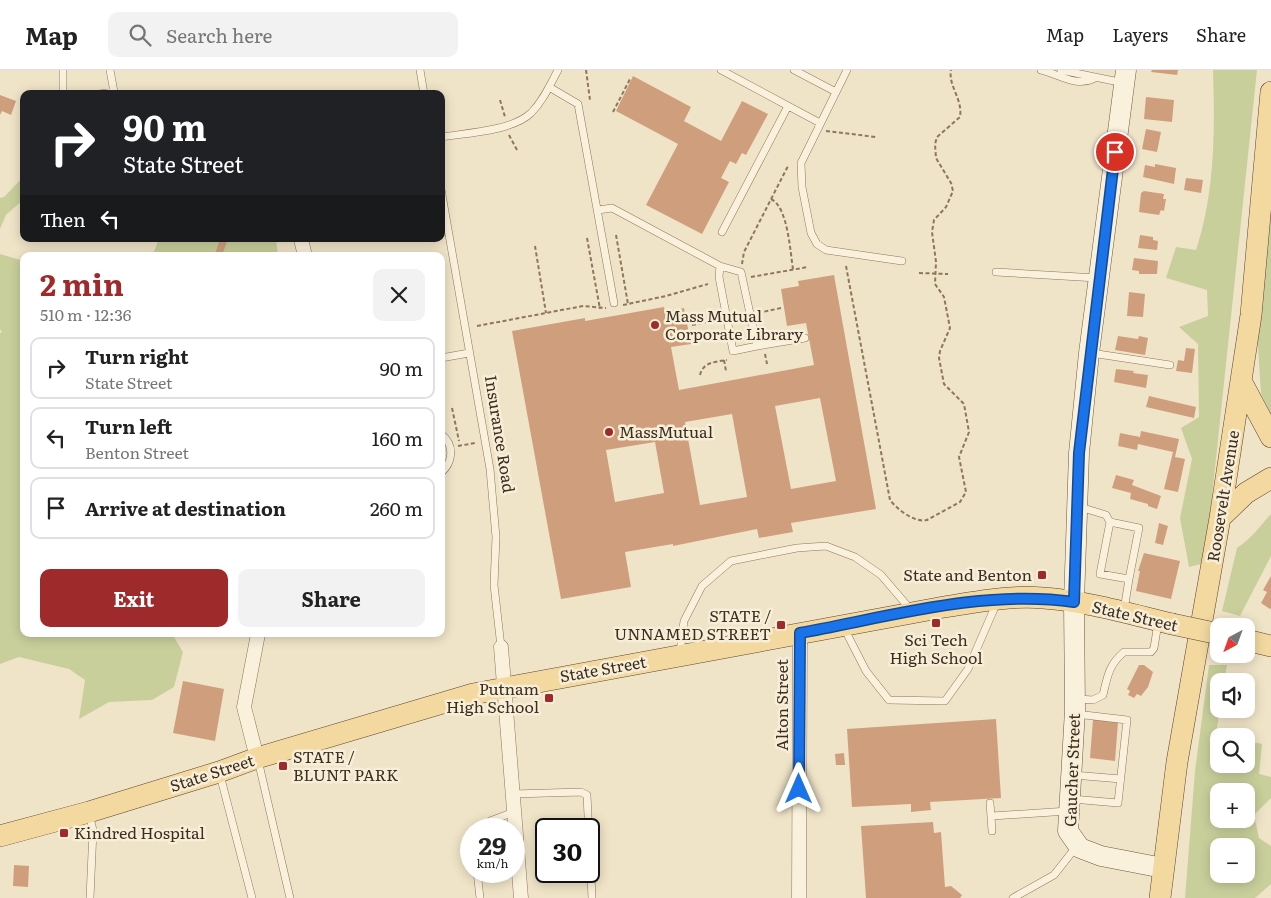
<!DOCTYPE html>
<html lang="en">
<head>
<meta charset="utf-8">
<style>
  body { margin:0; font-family:Literata,serif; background:#f2f2f2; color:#222; height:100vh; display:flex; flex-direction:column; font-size:19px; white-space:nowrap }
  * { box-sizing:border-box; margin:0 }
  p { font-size:16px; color:#767676 }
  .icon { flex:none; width:28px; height:28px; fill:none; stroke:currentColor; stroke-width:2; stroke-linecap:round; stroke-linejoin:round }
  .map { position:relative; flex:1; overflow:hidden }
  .drawer { position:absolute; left:20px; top:182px; width:425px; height:385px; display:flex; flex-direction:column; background:#fff; border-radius:10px; box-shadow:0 2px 12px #0003 }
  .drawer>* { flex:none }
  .top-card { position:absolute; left:20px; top:20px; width:425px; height:152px; border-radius:10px; box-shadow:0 2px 12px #0003; background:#202124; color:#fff; overflow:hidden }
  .needle { width:32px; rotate:221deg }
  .tools { position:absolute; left:1210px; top:548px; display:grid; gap:10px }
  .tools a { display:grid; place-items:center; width:45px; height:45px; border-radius:10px; background:#fff; box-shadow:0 2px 12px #0003; font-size:25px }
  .speed { position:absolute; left:460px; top:748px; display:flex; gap:10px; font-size:25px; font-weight:700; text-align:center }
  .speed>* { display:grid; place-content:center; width:65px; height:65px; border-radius:50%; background:#fff; box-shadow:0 2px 12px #0003; line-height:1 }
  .speed small { font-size:12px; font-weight:400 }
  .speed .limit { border:2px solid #111; border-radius:8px; background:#fff; color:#111 }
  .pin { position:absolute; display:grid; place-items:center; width:42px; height:42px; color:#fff; margin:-21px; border:2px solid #fff; border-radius:50%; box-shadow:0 1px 5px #0007 }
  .me { position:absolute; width:55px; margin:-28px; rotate:0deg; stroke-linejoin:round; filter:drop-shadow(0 0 4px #0008) }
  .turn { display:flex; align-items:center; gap:18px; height:105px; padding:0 20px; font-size:22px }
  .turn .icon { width:65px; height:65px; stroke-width:2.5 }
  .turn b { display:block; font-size:35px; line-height:42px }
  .then { display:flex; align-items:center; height:48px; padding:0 20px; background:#0003; gap:10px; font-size:19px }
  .round { display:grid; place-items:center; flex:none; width:52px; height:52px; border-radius:10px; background:#f2f2f2 }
  .headline { display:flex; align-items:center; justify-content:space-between; height:85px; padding:0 20px }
  h1 { font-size:30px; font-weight:700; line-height:38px; color:#9e2a2b }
  .primary-button { display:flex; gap:10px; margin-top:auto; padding:10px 20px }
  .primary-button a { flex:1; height:58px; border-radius:10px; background:#9e2a2b; color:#fff; font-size:20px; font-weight:700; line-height:58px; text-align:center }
  .primary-button a+a { background:#f2f2f2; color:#222 }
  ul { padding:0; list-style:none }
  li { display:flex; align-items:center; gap:15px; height:62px; margin:0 10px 8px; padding:0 10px; border:2px solid #e0e0e0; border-radius:10px }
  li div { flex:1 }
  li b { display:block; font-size:19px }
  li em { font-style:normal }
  header { display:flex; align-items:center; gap:30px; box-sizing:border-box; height:70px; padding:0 25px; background:#fff; border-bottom:1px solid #e0e0e0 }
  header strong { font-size:24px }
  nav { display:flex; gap:28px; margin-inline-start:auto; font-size:18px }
  .search { width:350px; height:45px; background:#f2f2f2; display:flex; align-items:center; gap:12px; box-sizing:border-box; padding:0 18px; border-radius:10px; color:#767676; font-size:19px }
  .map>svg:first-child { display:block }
  .green { fill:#c9cf9b; fill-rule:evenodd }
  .building { fill:#cf9f7d; fill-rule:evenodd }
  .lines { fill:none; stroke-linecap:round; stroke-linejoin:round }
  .service-casing { stroke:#8d765c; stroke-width:8 }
  .minor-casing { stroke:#8d765c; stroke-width:15 }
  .secondary-casing { stroke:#6f573f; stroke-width:21 }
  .primary-casing { stroke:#5b4430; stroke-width:22 }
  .path { stroke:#8d765c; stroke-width:2; stroke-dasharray:4 2.5; stroke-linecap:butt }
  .service { stroke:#faf1dc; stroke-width:7 }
  .minor { stroke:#faf1dc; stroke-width:14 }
  .secondary { stroke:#faf1dc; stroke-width:20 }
  .primary { stroke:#f3d9a0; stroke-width:21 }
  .primary-bridge-casing { stroke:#5b4430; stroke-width:22; stroke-linecap:butt }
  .primary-bridge { stroke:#f3d9a0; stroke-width:21 }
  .route-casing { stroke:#114b97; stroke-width:12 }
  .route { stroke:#1a73e8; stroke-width:9 }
  .poi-dot { fill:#9e2a2b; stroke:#f7eed8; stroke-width:2 }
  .labels { text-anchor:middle; stroke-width:5; stroke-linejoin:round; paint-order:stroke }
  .poi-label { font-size:16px; fill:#3d2e20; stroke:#f7eed8; text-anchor:start }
  .street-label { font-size:16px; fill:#3d2e20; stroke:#f7eed8 }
</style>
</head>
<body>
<header>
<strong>Map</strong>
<div class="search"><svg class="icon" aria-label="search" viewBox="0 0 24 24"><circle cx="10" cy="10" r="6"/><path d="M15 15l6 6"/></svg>Search here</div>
<nav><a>Map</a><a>Layers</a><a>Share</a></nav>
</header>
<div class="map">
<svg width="1271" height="828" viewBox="0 0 1271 828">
  <rect width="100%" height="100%" fill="#f0e4c8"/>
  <!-- green -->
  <path class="green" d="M1213,0h44l-52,493 -16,4 -9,-49 12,-59 -11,-31 18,-11 -1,-73 -19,-17 29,-11 -1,-26 -41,-12 10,-31 20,3c19,-57 19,-120 17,-180z
    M24,106v23l-18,16 -6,14v-31l4,-1z
    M1271,140v204l-10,-20 -4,-62z
    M159,169h117l2,17h-126z
    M0,184l24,7v373h148l11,18 -9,35 -22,13 -43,2 -30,17 6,-39 -16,-11 -50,-12 -19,7v-330l2,-3 -2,-1z
    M1271,444v42l-31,60 -18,-5 15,-63c16,-11 21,-20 34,-34z
    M1209,595h18l-3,16h-5l1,28 -4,25 8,2h-5v28h27v-23l16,3 -3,30 12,3v21l-17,17 5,23 12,8v38l-16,14h-70l10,-127zM1246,721v28h-27v-28zM1219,776h27v28h-27z"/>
  <!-- building -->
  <path class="building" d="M1152,0h26l-1,5 -26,-3z
    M633,6l58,31 -7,14 37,20 21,-40 26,13 -22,41 -4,-2 -6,11 -6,-3 -9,17 8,4 -27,52 -56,-29 32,-61 -62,-33z
    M0,25l16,6 -5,14 -9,-4 -2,4z
    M1146,27l28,3 -2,22 -28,-3z
    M1146,59l15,3 -4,20 -15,-3z
    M1155,94l21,4 -2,16 -31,-7 2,-12 10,2z
    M1186,108l17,2 -2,13 -17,-3z
    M1144,121l20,3 -1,5h3l-2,12 -3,-1 -2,5 -20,-3 2,-19z
    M1140,165l13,2v3l5,1 -1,9 -19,-2z
    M220,169l7,2 -5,15 -7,-2z
    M1134,188l24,3 -1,13h-18v-3l-7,-1z
    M834,205l42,234 -85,14 2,9 -34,6 -2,-9 -84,17v-2l-48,8 6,35 -70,12 -49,-268 73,-13v3l79,-14 1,5 19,-4 7,36 -20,3 8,43 135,-25 -8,-42 -19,3 -6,-37 18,-3 -1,-5zM820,328l16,83 -45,8 -16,-83zM732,344l15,83 -47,8 -15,-83zM655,372l9,51 -49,9 -9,-52z
    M1129,222l16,2 -2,23 -16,-1z
    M1118,266l20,3 1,-3 9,2 -3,17 -30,-5z
    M1186,278l9,1 -3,24 -16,-2 2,-11 6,1z
    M1116,299l18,2 -1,2 15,2 -2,13 -32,-6z
    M1149,326l47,11 -2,11 -48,-11z
    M1141,361l38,8 -4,18 10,2 -7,33 -14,-3 9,-37 -35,-8 -1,6 -19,-4 2,-13 20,4z
    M1116,405l18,5 -2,5 29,11 -4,13 -9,-3v-2l-18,-5 1,-6 -19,-5z
    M1159,453l9,3 -5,19 -8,-2z
    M1144,483l36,8 -9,38 -35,-8 4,-20h-2z
    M1271,506v32l-1,1 -9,-6 6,-11 -4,-2z
    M1139,595h5l9,7 -5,15 -7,9 -4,-2 -3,4 -6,-3 2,-4 -3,-2z
    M183,611l41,8 -9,52 -42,-8z
    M996,649l5,79 -71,4 1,8 -20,2v-8l-59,3 -5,-78z
    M1093,649l25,3 -3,39 -25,-3z
    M844,683l1,12h-9l-1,-11z
    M933,752l1,11 7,-1 4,55 6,-1 11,9 -2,3h-94l-5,-72z
    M14,795l15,1 -1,21 -15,-1z"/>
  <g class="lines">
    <!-- service casing -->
    <g class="service-casing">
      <path id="service" d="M63,0v24
        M420,0l4,24
        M721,0l99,53
        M794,0l42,22
        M847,0l-46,93 1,24 9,46 6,11 9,6 76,11
        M1041,0c18,4 34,17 52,9
        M1061,0l63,13
        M549,17l29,17 36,199
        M99,24l15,-2 -4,-22
        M441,67c26,-4 71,-6 90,-24 12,-12 19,-28 27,-43
        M441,119l49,280 6,68 -2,48 7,62
        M598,140l14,-2 108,58 21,6 16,74 -24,5 -14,-74 1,-11
        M722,162l66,-126
        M996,202l101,6
        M757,276l48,-8
        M1091,283l79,12
        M441,288l28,-5
        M441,320v3
        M441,364c14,11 12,28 0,39
        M1080,437l26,8 4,7 -10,52 29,5 10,-51 -29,-6
        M1124,540l5,-31
        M844,558l22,43 23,29 56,1 23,-32 29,-67
        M680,582l4,-31 18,-35 29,-25 66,-13 29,-2 29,11 26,18 30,35
        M1078,629l15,1 10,-5c4,-17 6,-31 21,-43h27l3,-4 4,-25
        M258,690l32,138
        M220,705l32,123
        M1073,705l48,4
        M513,724l68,-2 6,3 5,103
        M1072,729l46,4 9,-83 -51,-6
        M990,733l2,28
        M89,744l4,16 -3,68
        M992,746l76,-5
        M482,759l8,-8 24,-9
        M477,801l3,27
        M1013,828l41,-23 22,-28"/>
    </g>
    <!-- minor casing -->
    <g class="minor-casing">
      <path id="minor" d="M301,169l4,17
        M501,577l20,251
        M257,688l-13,-51 14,-73
        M799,828l1,-265"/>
    </g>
    <!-- secondary casing -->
    <g class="secondary-casing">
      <path id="secondary" d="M1126,0l-37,283 -10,100 -5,149 1,108 -7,121 12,17 21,8 62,12"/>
    </g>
    <!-- primary casing -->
    <g class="primary-casing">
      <path id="primary" d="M1241,311l30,56
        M1220,448l26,-25 25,-15
        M1246,570l25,6
        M0,766l89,-24 130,-40 38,-14 216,-64 471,-87c32,-5 67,-12 99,-9 43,3 87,16 129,26
        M1160,828l17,-136 43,-244 31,-203 20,-223"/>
    </g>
    <!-- path -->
    <path class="path" d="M586,0l4,30
      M500,30l5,17
      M613,42l17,-33
      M826,61l50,6
      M509,65l8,15
      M771,129c17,8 19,52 22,70
      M616,165l12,69
      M587,168l13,71
      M535,176l11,67
      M742,194l2,-12 44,-86
      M846,196l44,234c7,9 24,23 37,20l33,-18 6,-10 -7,-35 10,-25 -5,-28 -20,-20 -5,-26 1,-7 10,-23 -6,-31 -9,-13 1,-22 -4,-30 2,-12 12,-13 7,-16 -2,-8 -15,-25 -1,-14 2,-7 23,-20c3,-18 -12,-31 -9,-47
      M919,203l29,1
      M751,207l57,-10
      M623,235l43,-9 42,-12
      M758,243l23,-5
      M692,255l25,-5
      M477,256l106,-20 23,2
      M765,284l2,10
      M724,290l2,11
      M700,305c3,-13 15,-13 27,-15
      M452,338l7,33
      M458,376l17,-3"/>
    <!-- service -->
    <use href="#service" class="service"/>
    <!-- minor -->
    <use href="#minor" class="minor"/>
    <!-- secondary -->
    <use href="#secondary" class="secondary"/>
    <!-- primary -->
    <use href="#primary" class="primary"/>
    <!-- primary-bridge casing -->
    <g class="primary-bridge-casing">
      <path id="primary-bridge" d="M1172,554l47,10"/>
    </g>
    <!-- primary-bridge -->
    <use href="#primary-bridge" class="primary-bridge"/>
  </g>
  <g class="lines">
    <!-- route casing -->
    <g class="route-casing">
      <path id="route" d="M799,719l1,-156c88,-16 184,-44 274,-31l5,-149 36,-301"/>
    </g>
    <!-- route -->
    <use href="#route" class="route"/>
  </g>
  <!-- markers -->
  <g class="poi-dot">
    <circle cx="655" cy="255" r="5"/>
    <circle cx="609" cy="362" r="5"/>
    <rect x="1037" y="500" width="10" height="10" rx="2.5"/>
    <rect x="931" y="548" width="10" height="10" rx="2.5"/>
    <rect x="776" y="550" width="10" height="10" rx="2.5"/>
    <rect x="544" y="623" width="10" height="10" rx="2.5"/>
    <rect x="278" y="691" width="10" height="10" rx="2.5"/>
    <rect x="59" y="758" width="10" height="10" rx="2.5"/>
  </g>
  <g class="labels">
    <!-- poi labels -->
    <g class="poi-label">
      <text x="665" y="252">Mass Mutual<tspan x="665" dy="18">Corporate Library</tspan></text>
      <text x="619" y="368">MassMutual</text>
      <text x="1032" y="511" text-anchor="end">State and Benton</text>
      <text x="771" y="552" text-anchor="end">STATE /<tspan x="771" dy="18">UNNAMED STREET</tspan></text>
      <text x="936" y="576" text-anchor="middle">Sci Tech<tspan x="936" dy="18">High School</tspan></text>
      <text x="539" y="625" text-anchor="end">Putnam<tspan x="539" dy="18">High School</tspan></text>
      <text x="293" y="693">STATE /<tspan x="293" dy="18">BLUNT PARK</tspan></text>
      <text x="74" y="769">Kindred Hospital</text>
    </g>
    <!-- street labels -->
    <g class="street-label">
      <text transform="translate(500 364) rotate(81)" y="6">Insurance Road</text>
      <text transform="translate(1223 426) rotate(-81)" y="6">Roosevelt Avenue</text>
      <text transform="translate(1135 546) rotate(13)" y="6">State Street</text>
      <text transform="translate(603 599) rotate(-10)" y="6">State Street</text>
      <text transform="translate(782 635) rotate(-90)" y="6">Alton Street</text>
      <text transform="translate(1072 700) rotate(-88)" y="6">Gaucher Street</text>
      <text transform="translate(212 703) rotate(-18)" y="6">State Street</text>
    </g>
  </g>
</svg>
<div class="tools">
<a><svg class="needle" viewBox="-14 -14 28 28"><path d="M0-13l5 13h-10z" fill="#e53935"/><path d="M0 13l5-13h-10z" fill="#767676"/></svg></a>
<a><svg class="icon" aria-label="sound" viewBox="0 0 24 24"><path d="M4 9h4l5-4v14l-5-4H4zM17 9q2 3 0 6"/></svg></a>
<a><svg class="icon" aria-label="search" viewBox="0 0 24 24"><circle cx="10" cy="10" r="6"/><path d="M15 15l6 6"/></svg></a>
<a>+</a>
<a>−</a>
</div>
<div class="speed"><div>29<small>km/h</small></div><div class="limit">30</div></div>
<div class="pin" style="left:1115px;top:82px;background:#d93025"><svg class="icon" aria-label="arrive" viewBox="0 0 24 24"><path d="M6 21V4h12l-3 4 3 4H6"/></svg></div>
<svg class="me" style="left:799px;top:719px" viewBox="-20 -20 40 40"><path d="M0-17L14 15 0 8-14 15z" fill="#1a73e8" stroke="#fff" stroke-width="4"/></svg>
<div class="top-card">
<div class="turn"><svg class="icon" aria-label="right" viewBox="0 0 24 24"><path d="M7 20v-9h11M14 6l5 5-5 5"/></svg><div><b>90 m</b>State Street</div></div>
<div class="then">Then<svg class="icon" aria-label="left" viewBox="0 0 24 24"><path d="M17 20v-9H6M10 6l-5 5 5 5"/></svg></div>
</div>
<section class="drawer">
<div class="headline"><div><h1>2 min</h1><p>510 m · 12:36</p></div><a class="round"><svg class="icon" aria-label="close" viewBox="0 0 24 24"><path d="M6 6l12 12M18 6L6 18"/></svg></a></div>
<ul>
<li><svg class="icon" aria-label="right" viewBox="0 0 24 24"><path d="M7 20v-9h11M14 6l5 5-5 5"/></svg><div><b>Turn right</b><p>State Street</p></div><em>90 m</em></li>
<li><svg class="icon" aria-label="left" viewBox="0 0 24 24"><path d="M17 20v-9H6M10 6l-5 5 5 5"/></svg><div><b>Turn left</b><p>Benton Street</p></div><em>160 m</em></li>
<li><svg class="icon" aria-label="arrive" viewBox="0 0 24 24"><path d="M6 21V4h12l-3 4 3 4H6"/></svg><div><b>Arrive at destination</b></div><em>260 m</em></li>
</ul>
<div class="primary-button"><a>Exit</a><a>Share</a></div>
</section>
</div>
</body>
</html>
